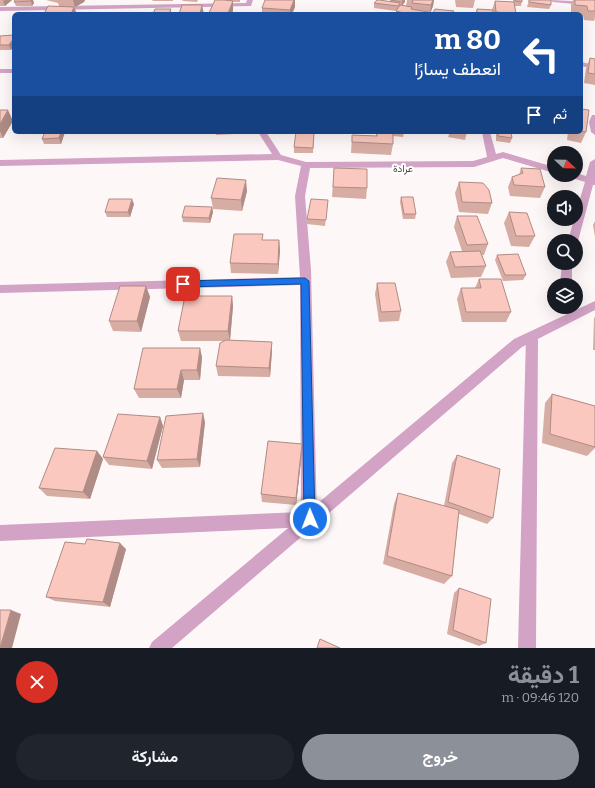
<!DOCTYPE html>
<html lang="ar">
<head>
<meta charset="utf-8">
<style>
  body { margin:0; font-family:Bitter,Vazirmatn,serif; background:#20242c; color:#f1f3f6; direction:rtl; height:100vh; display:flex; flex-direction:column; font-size:15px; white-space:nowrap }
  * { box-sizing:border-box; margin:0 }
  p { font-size:13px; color:#9ea1a6 }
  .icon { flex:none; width:22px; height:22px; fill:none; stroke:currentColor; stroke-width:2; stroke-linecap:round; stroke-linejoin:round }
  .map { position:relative; height:648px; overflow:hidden; direction:ltr }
  .side { display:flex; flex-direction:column; background:#171b24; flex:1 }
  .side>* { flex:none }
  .hud { position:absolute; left:12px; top:12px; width:571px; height:122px; border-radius:6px; box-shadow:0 4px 16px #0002; direction:rtl; background:#1a4fa0; color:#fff; overflow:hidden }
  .needle { width:26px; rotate:112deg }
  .buttons { position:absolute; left:547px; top:146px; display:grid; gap:8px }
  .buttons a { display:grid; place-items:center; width:36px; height:36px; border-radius:50%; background:#171b24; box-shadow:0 4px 16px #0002; font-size:20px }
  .pin { position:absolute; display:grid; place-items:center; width:34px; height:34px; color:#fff; margin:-17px; border-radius:8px; box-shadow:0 2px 6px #0006 }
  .me { position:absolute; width:44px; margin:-22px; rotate:359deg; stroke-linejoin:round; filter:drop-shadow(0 0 3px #0008) }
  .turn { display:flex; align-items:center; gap:14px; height:84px; padding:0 16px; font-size:18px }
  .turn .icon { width:52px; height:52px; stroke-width:2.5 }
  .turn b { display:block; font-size:28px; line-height:34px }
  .then { display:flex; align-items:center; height:38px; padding:0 16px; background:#0003; gap:8px; font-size:15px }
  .round { display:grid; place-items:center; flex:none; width:42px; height:42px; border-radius:21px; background:#20242c }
  .head { display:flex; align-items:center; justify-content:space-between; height:68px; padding:0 16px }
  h1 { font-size:24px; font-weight:700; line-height:30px; color:#8c9099 }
  .cta { display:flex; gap:8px; margin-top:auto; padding:8px 16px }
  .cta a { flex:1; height:46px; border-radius:24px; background:#8c9099; color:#fff; font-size:16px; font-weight:700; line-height:46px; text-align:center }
  .cta a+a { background:#20242c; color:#f1f3f6 }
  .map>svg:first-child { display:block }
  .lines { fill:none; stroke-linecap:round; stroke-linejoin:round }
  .minor { fill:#d2a3c5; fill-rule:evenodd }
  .tertiary { fill:#d2a3c5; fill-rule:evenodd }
  .wall { fill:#d7aca3 }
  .shaded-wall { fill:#af8c85 }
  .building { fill:#fac8be; stroke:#af8c85 }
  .route { fill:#1a73e8; stroke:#114b97 }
  .labels { text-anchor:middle; stroke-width:4; stroke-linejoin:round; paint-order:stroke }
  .far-quarter-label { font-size:10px; fill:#4c4647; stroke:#fff }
</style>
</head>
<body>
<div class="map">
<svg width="595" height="648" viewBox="0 0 595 648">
  <rect width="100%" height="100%" fill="#fef7f8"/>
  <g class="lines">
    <!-- minor -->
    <path class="minor" d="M247,0h6l-2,6 -251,5v-4l246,-4z
      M550,0l45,2v4l-42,-4z
      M581,62l14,3v4l-14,-3z
      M0,69h14v4h-14z
      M592,115h3v20l-4,-3 -2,-10z
      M258,132h8l15,23 25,7 167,-1 14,-4 -5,-25h8l6,22 7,-2 51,15v6l-51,-15 -29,9 -164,1 -5,28 6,74 6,249 -3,5 -5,3 -309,14v-16l301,-13 -1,-227 -300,8v-8l300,-8 -5,-81 6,-30 -23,-6 -278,6v-6l272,-6z
      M595,159v26h-2l-15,56 -2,3v-3h-8l6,-22h2v-7l9,-30 -16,-5 -2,-2h9v-2l10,3 4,-14z
      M562,263h10v22h-12z
      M564,307h12l2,9 -2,3 -4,2 -4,-2z
      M532,331l4,2 2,3 -2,312h-18l8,-312 2,-3z"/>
    <!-- tertiary -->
    <path class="tertiary" d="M595,301v9l-73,37 -350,301h-23l3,-6 362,-303z"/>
  </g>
  <!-- wall -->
  <path class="wall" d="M0,0h12l-7,6h-5z
    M33,0l1,3 -2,3h-16l-2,-4z
    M46,0h39l-1,2 -9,5 -16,-1 -1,-3z
    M152,0h21v1h-20z
    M182,0h16l-1,2 -14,-1z
    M215,0h25v2h-7v8l-1,4h-23v-1z
    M295,0v7l-3,7h-30v-6z
    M391,0h14l-3,6h4l1,-6h27l-1,6 -3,7 23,1h-57v-3l-22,-3v-5l16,-1z
    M455,0h20l-2,8 -17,-1z
    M513,0h9l-1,6h-6l1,8h-41l2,-5 15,1 3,-9 18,1z
    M529,0h22v5l-2,4 -22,-2z
    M573,0h22v18l-1,3 -10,-1 -1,-4h-2v-2h-10v-9z
    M14,35l-3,15h-11v-14z
    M590,58l5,1v26l-11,-2 2,-15z
    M581,109l5,23 -5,11 -14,-3 1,-8h13z
    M0,110l13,11 -10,17h-3z
    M45,132h20l-4,12h-17l-2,-5z
    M215,132h38v1l-37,2z
    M376,132h28l-1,5 -10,-1v8l-2,11 -40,-2 1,-18 24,1z
    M450,132h17l-2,8 -17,-3z
    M496,132h15l1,6 -2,5 -14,-2z
    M314,138l-1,15h-19v-6z
    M334,168l33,20 -1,11 -34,-2z
    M521,168l24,19 -5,11 -30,-2 -2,-9 4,-10 7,-2z
    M459,182l33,21 -4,11 -29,-2 -4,-19z
    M247,191l-5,20 -29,-2 -2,-11z
    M401,197l15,17 -1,5h-12l-3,-17z
    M328,200l-3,26 -18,-2v-5z
    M134,204l-4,13h-23l-2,-5z
    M212,207l1,5 -3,11 -27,-1 -1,-5z
    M509,212l26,24 -6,11 -18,-1 -7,-23z
    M457,216l31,28 -4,11h-2l4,11 -5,11 -30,1 -5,-16 4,-10 12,-1 -8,-24z
    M595,221v16l-2,-12z
    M263,240h16l1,11 -2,23 -47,-1 -1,-10z
    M497,255l29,20 -3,5 -20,1 -8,-21z
    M479,279l32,33 -5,10h-44l-5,-23 4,-11h14z
    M377,283l24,28 -2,10 -20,1 -4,-28z
    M146,286l4,11 -9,35 -28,-1 -4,-10z
    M232,296l1,10 -3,34 42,2v9l-2,26 -52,-1 -2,-10 8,-25h-43l-3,-10z
    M595,317v33h-2l1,-32z
    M202,357l-2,23h-16l-3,18h-42l-5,-9z
    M552,394l43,12v42l-8,8 -45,-13 3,-40z
    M160,417l3,9 -11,43 -43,-4 -6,-8z
    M205,422l-5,45 -38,1 -5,-8z
    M302,444v8l-6,53 -34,-3 -1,-8z
    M97,451l6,8 -13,40 -43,-3 -8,-8z
    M457,455l36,63 -6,6 -28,-10 -7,62 -8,8 -61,-20 11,-60 4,-11 46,13 8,-43z
    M126,549l-16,58 -55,-6 -9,-4z
    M459,588l27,55 -7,3 -32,-12 7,-41z"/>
  <!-- shaded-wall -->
  <path class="shaded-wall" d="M5,0h7l-7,6 -2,-5z
    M31,0h2l1,3 -2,3 -1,-5z
    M73,0h12l-1,2 -9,5z
    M294,0h1v7l-3,7h-2v-4z
    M403,0h2v2l-4,5 1,-5z
    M433,0h1l-1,6 -3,8 1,-9z
    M233,1v9l-1,4h-4z
    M202,5l2,9h-4z
    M74,7l3,7h-6z
    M171,9v5h-2z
    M14,38v8l-3,4 -2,-5z
    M8,110l5,11 -10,17 -3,-7v-7z
    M61,132h4l-4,12 -2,-6z
    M246,180l1,11 -5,20 -1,-11z
    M132,199l2,5 -4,13 -2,-5z
    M212,207l1,5 -3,11 -1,-5z
    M279,240l1,11 -2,23v-10z
    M146,286l4,11 -9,35 -4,-11z
    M232,296l1,10 -3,35 -2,-10z
    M272,342v9l-2,26 -1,-9z
    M200,348l2,9 -2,23 -3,-10z
    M181,370l3,10 -3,18 -4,-9z
    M203,413l2,9 -5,45 -3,-8z
    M160,417l3,9 -11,43 -5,-8z
    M302,444v8l-6,53v-7z
    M97,451l6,8 -13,40 -7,-7z
    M120,543l6,6 -16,58 -7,-5z
    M11,610l10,4 -9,34h-12z"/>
  <!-- building -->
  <path class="building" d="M15,0h16v1l-17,1z
    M215,0h9l9,1 -5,12h-19z
    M265,0h29l-4,10 -28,-2z
    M377,0h2l21,3 -2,3 -24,-3z
    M390,0h13l-1,2z
    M413,0h20l-2,5 -19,-2z
    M515,0h7v2l-7,-1z
    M529,0h22v5l-22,-3z
    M575,0h20v11h-7l-1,-5 -12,-1z
    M495,1l19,1 2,12 -20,-2z
    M182,5h20l-2,9h-21z
    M400,5l12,2 -1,2 22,4 2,-4 19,2 -2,3h-44l-12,-3z
    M48,6l26,1 -3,7h-27z
    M155,9h16l-2,5h-16z
    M477,9l16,1v4h-16z
    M523,13l10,1h-10z
    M14,35v3l-5,7h-9v-9z
    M590,58l5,1v15l-7,-1z
    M581,109l8,1 -3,22 -5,-1z
    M0,110h8l-8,14z
    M45,132h16l-2,6 -17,1z
    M296,132l18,1 -1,15 -19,-1z
    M377,132h16v12l-41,-2v-7l25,1z
    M498,132h13l1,6 -14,-2z
    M334,168l33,1v19l-34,-1z
    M521,168l19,1 5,18 -31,-2 -2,-8 11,-4z
    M217,178l29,2 -5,20 -30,-2z
    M459,182l24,1 6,7 3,13 -30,-1z
    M401,197h12l3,17h-12z
    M109,199h23l-4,13h-23z
    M311,199l17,1 -2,20 -19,-1z
    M185,206l27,1 -3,11 -27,-1z
    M509,212l18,1 8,23h-19z
    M457,216h20l11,28 -21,1z
    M234,234h29l-1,6h17l-1,24 -48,-1z
    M480,251l6,15 -31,1 -5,-15z
    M518,254l8,21h-21l-8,-20z
    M479,279h22l10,33h-45l-5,-24h20z
    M377,283h18l6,28 -20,1z
    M120,286h26l-9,35h-28z
    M185,296h47l-4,35h-50z
    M226,340l46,2 -3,26 -53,-2 4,-23z
    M143,348h57l-3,22h-16l-4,19h-43z
    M552,394l43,12v41l-45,-13z
    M203,413l-6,46 -40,1 9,-44z
    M118,414l42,3 -13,44 -44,-4z
    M268,441l34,3 -6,54 -35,-4z
    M55,448l42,3 -14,41 -44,-4z
    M457,455l43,14 -7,49 -45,-16z
    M398,493l61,17 -7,66 -65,-20z
    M87,539l33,4 -17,59 -57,-5 19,-55 20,2z
    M459,588l32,11 -5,44 -33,-13z
    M0,610h11l-11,38z
    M320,639l20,9h-23z"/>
  <!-- route -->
  <path class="route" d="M305,278l4,3 6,238 -1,5 -4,1 -5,-1 -1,-5 -3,-235 -118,3 -4,-3 4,-3z"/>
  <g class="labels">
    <!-- far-quarter labels -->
    <g class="far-quarter-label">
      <text x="403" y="172">عرادة</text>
    </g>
  </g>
</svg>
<div class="buttons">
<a><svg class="needle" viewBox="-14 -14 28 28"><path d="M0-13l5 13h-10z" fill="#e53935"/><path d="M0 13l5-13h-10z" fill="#9ea1a6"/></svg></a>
<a><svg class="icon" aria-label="sound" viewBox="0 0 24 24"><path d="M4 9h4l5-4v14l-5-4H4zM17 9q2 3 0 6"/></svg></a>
<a><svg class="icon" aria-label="search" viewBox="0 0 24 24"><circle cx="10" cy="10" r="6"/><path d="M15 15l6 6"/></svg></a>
<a><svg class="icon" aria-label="layers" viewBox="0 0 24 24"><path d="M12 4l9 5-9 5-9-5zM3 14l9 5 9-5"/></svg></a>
</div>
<div class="pin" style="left:183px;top:284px;background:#d93025"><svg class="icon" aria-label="arrive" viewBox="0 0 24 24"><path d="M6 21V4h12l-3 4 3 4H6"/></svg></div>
<svg class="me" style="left:310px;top:519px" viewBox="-20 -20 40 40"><circle r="17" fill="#1a73e8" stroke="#fff" stroke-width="3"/><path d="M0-11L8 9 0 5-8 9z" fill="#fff"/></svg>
<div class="hud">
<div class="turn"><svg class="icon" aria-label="left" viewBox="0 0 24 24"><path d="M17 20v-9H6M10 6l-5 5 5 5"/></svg><div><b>80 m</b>انعطف يسارًا</div></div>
<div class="then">ثم<svg class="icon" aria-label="arrive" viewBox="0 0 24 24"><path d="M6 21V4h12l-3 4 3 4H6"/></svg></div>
</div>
</div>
<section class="side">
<div class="head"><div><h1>1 دقيقة</h1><p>120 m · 09:46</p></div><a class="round" style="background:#d93025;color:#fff"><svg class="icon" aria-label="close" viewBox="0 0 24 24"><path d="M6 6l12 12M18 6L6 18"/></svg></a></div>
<div class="cta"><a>خروج</a><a>مشاركة</a></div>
</section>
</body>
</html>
